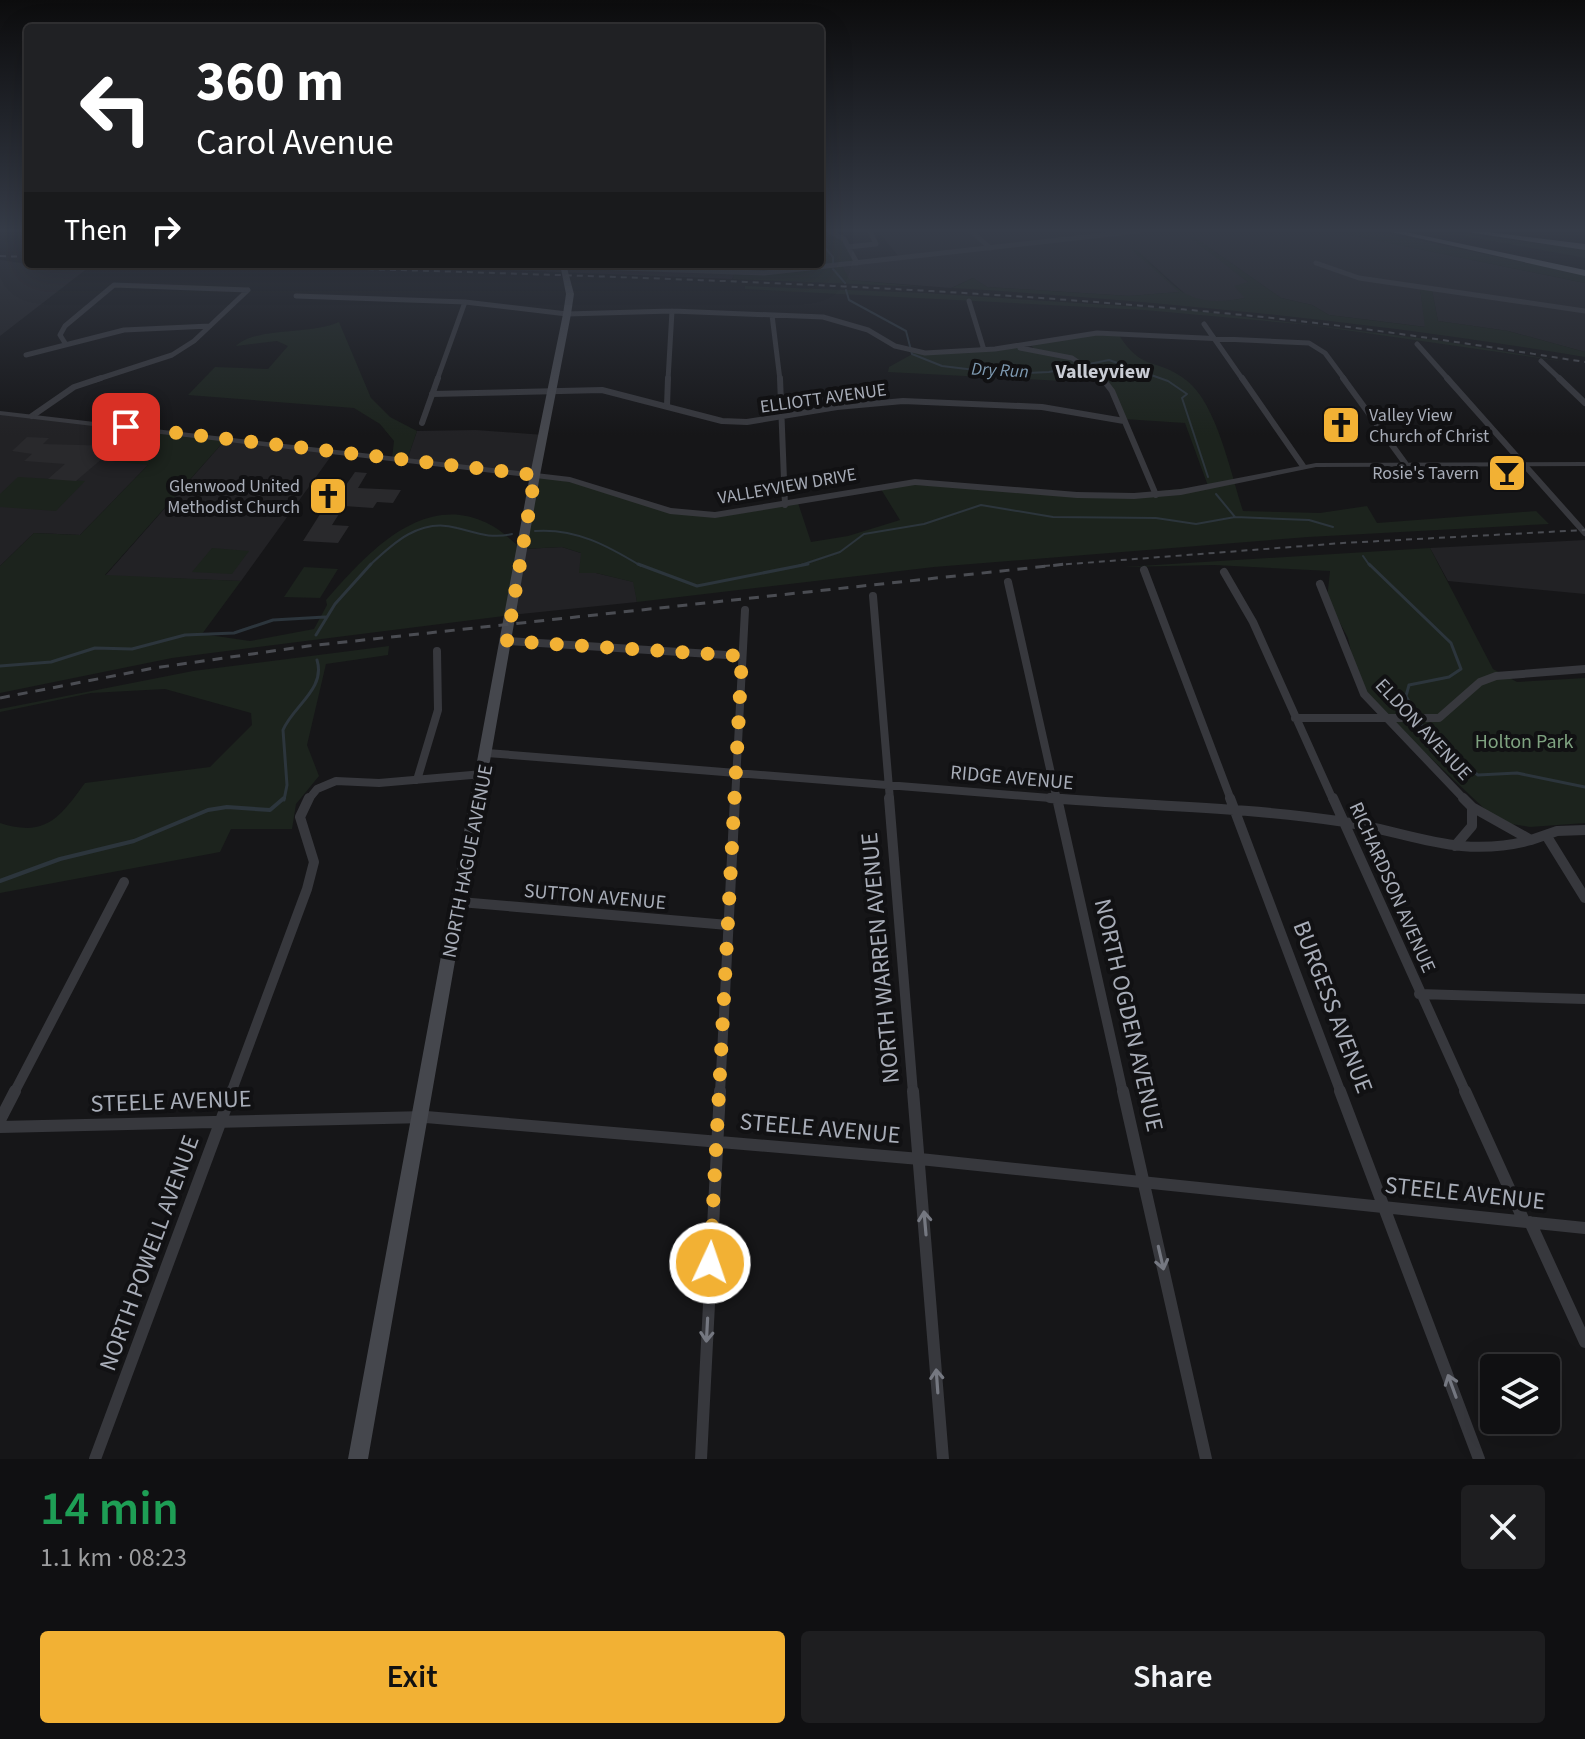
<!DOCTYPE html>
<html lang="en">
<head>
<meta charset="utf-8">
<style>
  body { margin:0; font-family:"Source Sans 3",sans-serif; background:#1e1e20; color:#f1f3f6; height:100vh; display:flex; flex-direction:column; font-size:30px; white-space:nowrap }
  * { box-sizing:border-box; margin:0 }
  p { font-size:26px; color:#9c9d9f }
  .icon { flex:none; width:44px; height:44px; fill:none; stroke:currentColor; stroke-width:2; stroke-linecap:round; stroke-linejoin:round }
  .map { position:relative; height:1459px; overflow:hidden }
  .panel { display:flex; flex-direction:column; background:#101012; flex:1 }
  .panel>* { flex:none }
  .banner { position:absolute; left:24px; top:24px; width:800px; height:244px; border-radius:8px; box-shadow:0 8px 32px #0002,0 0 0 2px #303032; background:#202124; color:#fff; overflow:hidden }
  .tools { position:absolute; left:1480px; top:1354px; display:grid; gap:16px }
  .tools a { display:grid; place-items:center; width:80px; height:80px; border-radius:8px; background:#101012; box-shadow:0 8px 32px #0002,0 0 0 2px #303032; font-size:40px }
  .pin { position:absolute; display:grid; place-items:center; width:68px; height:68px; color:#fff; margin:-34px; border-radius:16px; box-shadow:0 4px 12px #0006 }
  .me { position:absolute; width:88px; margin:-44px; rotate:3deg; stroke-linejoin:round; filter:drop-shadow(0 0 6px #0008) }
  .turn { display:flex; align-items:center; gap:28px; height:168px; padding:0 40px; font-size:36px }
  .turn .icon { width:104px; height:104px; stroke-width:2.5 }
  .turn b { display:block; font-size:56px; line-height:68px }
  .then { display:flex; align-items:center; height:76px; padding:0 40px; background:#0003; gap:16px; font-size:30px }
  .round { display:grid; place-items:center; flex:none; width:84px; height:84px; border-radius:8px; background:#1e1e20 }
  .overview { display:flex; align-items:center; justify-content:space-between; height:136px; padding:0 40px }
  h1 { font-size:48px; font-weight:600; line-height:60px; color:#1e9e55 }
  .action { display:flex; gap:16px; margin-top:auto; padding:16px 40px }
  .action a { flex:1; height:92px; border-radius:8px; background:#f2b134; color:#111; font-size:32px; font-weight:600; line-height:92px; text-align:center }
  .action a+a { background:#1e1e20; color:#f1f3f6 }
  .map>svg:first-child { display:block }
  .built { fill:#222225 }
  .green { fill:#1c231d }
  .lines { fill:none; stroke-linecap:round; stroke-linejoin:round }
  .stream-far2 { stroke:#2c353c; stroke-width:2 }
  .stream-far1 { stroke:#2c353c; stroke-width:3 }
  .stream { stroke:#2c353c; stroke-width:4 }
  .building { fill:#29292c }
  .minor-far4 { stroke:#37383d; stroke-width:5 }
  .minor-far3 { stroke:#37383d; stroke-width:6 }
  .minor-far2 { stroke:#37383d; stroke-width:8 }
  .minor-far1 { stroke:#37383d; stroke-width:10 }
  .minor { stroke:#37383d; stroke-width:12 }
  .tertiary { fill:#37383d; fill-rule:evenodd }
  .secondary { fill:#45474d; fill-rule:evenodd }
  .motorway { fill:#63666e; fill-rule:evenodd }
  .rail-far1 { stroke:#4a4c52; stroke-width:2; stroke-dasharray:6 5; stroke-linecap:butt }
  .rail { stroke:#4a4c52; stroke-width:3; stroke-dasharray:10 8; stroke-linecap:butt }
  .oneway { stroke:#757881 }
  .route { stroke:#f2b134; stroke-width:14; stroke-dasharray:0 25.2 }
  .labels { text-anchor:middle; stroke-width:8; stroke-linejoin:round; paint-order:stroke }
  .far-water-label { font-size:18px; font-style:italic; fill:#7f9bb3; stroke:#111113 }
  .far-street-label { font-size:18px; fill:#a8adb8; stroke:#111113 }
  .far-poi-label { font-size:18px; fill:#a8adb8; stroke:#111113; text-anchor:end }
  .far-quarter-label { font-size:20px; font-weight:bold; fill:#c9ccd4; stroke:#111113 }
  .street-label { font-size:20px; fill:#a8adb8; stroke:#111113 }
  .park-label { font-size:20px; fill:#7fa381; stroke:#111113 }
  .near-street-label { font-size:24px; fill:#a8adb8; stroke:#111113 }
</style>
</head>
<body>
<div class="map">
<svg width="1585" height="1459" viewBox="0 0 1585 1459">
  <rect width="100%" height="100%" fill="#161618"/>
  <!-- built -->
  <path class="built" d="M878,231h453l254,52v69l-77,-21 -70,-10 -6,-30 -12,-2 6,38 -97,-12 -17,-10 -31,-7 -87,-61 55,46 -3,15 -25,4 -29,-2 -56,-50 44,42 -51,4 -142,-9 -14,-9 -22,10 -102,-8 -8,-15 59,-7z
    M820,258l8,9 -93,6 -3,6 -298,-12 4,-3h382z
    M0,260l28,4h65l-93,72z
    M0,413l144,17 -31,31 36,3 -69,71 -46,-2 -34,33z
    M476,430l68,5 -9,40 -128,-15 10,-29z
    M226,439l108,13 -93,129 -136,-5z
    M1585,540v54l-137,-13 -18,-33z
    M562,547l19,6 15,20 38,9 3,20 -126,13 12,-66z"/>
  <!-- green -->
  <path class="green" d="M820,231c22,0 28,16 37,32l-15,3 8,14 77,7 -194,-8 1,-6 94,-7 -8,-8z
    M1331,231h43l211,44v8z
    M1438,231l147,18v9z
    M1194,237l87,61 31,7 17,10 96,12 -5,-38 12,1 6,31 70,10 77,21v5c-211,-35 -421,-56 -633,-69l21,-10 14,9 142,9 50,-4 -47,-42h4c42,38 48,59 109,48l-11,-12 14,-4 -58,-44z
    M745,286l180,7 263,17 248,30 131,22 -257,-37 -166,-15 -399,-21z
    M339,322l32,76 19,19 27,14 -10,29 -15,-2 2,-17 -14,-17 -26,-16 -166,-13 27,-28 53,2 20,-23 -11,-5 -41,5c19,-19 74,-11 103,-24z
    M1117,332c26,42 38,24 69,48 31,23 45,95 57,131l77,2 47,-7 10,17 159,-12 13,13 -241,13 -374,30 -297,35 -4,-20 -37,-9h-17l2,-20 -19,-6 -39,2 -12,66 -339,43 -172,35v-127l34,-33 46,2 68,-70 -36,-4 32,-31 82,9 -121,136 136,6 -39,53 48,7 64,-12 13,-24 -1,-5c39,-44 95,-109 161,-77 13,6 24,17 35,26l13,-74c60,9 115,36 176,40 27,2 59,-8 87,-12l13,39 37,-6 52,-16 -21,-34 21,-2 211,12 97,-10 -23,-63 -61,-4 -12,-28 -15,-19 -11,7 -24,2 -174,-9 1,-5 27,-15 91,-5 28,3 -6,-7z
    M18,477l67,4 -29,30 -56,-4v-13z
    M212,548l37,3 -17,23 -40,-2z
    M1430,548l63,121 24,13 68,-4v145l-55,4 -19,-3 -22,-11 -85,-80 -32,-33 -16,-26 -8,-36 -21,-39 3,-28 -116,-6 -91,2z
    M304,567l34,2 -18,29 -36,-1z
    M389,646l-1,9 -62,9 -19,81 12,31 -23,28 -4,25h-61l-11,23 -220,41v-70c46,15 60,-6 85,-40l125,-16 42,-42 -1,-12 -86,-24 -74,4 -91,19v-3l193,-38z"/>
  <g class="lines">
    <!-- stream-far2 -->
    <path class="stream-far2" d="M820,242l13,15v6
      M833,269l12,14
      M846,290l3,10 57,31 6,23 30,12 66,8 41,-2 60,-12 59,21 19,13 -5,4 26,79
      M1216,494l19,23 74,3 24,7
      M535,531c41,-3 73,15 106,35
      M1363,556l7,10
      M369,566c24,-23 52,-49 88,-38 20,5 34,11 55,6
      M798,566l42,-14 24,-18 60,-10 57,-19 72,12 103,1 40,6 39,-7"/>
    <!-- stream-far1 -->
    <path class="stream-far1" d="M638,564l59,22 111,-22
      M1369,564l82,79 10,26 -12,8 -40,8 -3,11 18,33 16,19 38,27 39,-2 68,14
      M316,635l19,-31 36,-40
      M0,666l51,-4 44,-14 37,1 53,-14 49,-2 39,-13 52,-3
      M284,800l3,-15 -4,-55c10,-24 43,-41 34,-70"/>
    <!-- stream -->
    <path class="stream" d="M0,881l60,-22 74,-18 74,-31 19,-3 43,3 14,-12"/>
  </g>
  <!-- building -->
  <path class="building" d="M27,437l22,1 -6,6 74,2 -41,35 -28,-2 17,-15 -41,-3 8,-7 -20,-3z
    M355,472l12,1 -9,15 43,2 -8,13 -16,-1 -4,6 -29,-2 -12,19 17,1 -11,17 -35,-2 33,-52 10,-4z"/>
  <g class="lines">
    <!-- minor-far4 -->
    <path class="minor-far4" d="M829,231l15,8 13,24
      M971,231l19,17
      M848,247l28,-3 -6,-13
      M1316,263l43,15 226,33
      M564,266l200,7 375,-42
      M296,296l169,6 102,12 105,-3 151,6 45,13 27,16 30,7 70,-4 102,-16 212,10 16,10 20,27
      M969,301l15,49
      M772,315l8,65
      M1204,324l39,56
      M65,343l-5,-8 5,-9 49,-41 134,5
      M1417,344l32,36
      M1020,348l52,10 32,22
      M26,355l98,-25 86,-4
      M1541,361l20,19
      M95,380l77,-25 22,-14 54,-51
      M437,380l28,-78
      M668,380l4,-69"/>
    <!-- minor-far3 -->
    <path class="minor-far3" d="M780,378l5,127
      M1102,378l10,13 44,104
      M1242,378l61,88
      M1343,378l62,85
      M1447,378l138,155
      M1559,378l26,25
      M432,394l170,-4 120,31 25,1 90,-15 66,-6 139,6 82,14
      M667,406l1,-28
      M32,416l42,-29 27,-9
      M422,423l16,-45"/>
    <!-- minor-far2 -->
    <path class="minor-far2" d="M1144,570l87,230
      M1224,572l29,50 80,178
      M1008,582l49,218
      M1320,584l44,110 101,106
      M873,596l17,204
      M507,641l235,15
      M1295,718h144l41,-36 16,-6 89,-7
      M487,753l588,47
      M417,780l21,-70 -1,-59
      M308,800l9,-11 19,-8 43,2 104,-9
      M735,800l10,-190"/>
    <!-- minor-far1 -->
    <path class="minor-far1" d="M889,798l24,295
      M1050,798c96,8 194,9 288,23 71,10 119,39 193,19
      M1057,798l66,295
      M1230,798l111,295
      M1333,798l133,295
      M1463,798l9,9 59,33 26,-9 28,-1
      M1546,835l39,63
      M1455,846l17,-20v-19
      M460,902l268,23
      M1419,994l166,5
      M14,1093l110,-211
      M231,1093l76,-204 7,-27 -14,-45 9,-19
      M720,1093l15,-295"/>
    <!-- minor -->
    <path class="minor" d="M913,1091l30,368
      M1123,1091l83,368
      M1340,1091l139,368
      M1465,1091l59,130
      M0,1120l15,-29
      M0,1127l426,-10 494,42 665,69
      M1530,1222l55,120
      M95,1459l137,-368
      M701,1459l19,-368"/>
    <!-- tertiary -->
    <path class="tertiary" d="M0,411l570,66 101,31 44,4 200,-33 162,13 57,1 47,-4 135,-26 269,-1v4l-269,1 -135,28 -47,4 -57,-1 -162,-13 -200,33 -45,-4 -101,-32 -569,-67z"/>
    <!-- secondary -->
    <path class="secondary" d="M560,264h6l8,30 -3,20 -31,161 -172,984h-20l182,-984 33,-161 3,-20z"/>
    <!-- motorway -->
    <path class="motorway" d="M1387,231h14l184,39v6z
      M1461,231h20l104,13v6z"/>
    <!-- rail-far1 -->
    <path class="rail-far1" d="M0,256l28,1
      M214,264c343,12 687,17 1029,51 114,11 228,29 342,47
      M1044,566l299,-23 242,-13"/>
    <!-- rail -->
    <path class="rail" d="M0,698l154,-30 154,-22 758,-82"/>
  </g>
  <!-- one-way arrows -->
  <defs><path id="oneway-shaft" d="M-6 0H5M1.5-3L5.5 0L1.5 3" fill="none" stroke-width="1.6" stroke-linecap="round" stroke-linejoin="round" transform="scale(2)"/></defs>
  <g class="oneway">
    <use href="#oneway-shaft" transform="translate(925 1223) rotate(-95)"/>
    <use href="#oneway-shaft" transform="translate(1161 1258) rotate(77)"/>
    <use href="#oneway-shaft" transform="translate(707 1330) rotate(93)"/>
    <use href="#oneway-shaft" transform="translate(937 1381) rotate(-94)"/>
    <use href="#oneway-shaft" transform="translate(1452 1386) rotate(-110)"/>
  </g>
  <!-- sky -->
  <linearGradient id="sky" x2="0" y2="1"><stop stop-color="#0c0c0d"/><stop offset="0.53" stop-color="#363c48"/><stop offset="1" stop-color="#363c48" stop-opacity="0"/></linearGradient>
  <rect width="1585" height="435" fill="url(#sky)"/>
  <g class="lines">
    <!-- route -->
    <path class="route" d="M126,427l409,48 -28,166 235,15 -32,607"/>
  </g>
  <!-- icons -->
  <defs>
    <g id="church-square" transform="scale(2)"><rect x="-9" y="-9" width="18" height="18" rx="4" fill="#f2b134" stroke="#111113"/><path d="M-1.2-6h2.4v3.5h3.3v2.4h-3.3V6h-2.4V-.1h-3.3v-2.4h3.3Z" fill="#111"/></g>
    <g id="bar-square" transform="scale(2)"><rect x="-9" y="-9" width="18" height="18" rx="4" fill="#f2b134" stroke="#111113"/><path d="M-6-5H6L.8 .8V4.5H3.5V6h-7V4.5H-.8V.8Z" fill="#111"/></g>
  </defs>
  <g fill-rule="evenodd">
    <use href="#church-square" x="1341" y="425"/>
    <use href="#bar-square" x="1507" y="473"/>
    <use href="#church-square" x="328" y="496"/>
  </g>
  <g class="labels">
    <!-- far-water labels -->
    <g class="far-water-label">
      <text transform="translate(1000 370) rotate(3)" y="6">Dry Run</text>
    </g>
    <!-- far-street labels -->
    <g class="far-street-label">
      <text transform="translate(823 398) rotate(-8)" y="6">ELLIOTT AVENUE</text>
      <text transform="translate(787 486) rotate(-10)" y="6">VALLEYVIEW DRIVE</text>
    </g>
    <!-- far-poi labels -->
    <g class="far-poi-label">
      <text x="1369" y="421" text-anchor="start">Valley View<tspan x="1369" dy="21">Church of Christ</tspan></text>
      <text x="1479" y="479">Rosie's Tavern</text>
      <text x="300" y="492">Glenwood United<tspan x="300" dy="21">Methodist Church</tspan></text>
    </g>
    <!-- far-quarter labels -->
    <g class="far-quarter-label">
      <text x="1103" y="378">Valleyview</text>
    </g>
    <!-- street labels -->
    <g class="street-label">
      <text transform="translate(1424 729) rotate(47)" y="7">ELDON AVENUE</text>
      <text transform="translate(1012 777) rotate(5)" y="7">RIDGE AVENUE</text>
      <text transform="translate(467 861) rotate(-79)" y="7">NORTH HAGUE AVENUE</text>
      <text transform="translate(1393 887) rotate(66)" y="7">RICHARDSON AVENUE</text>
      <text transform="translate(595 896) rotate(5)" y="7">SUTTON AVENUE</text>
    </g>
    <!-- park labels -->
    <g class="park-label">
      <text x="1524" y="748">Holton Park</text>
    </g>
    <!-- near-street labels -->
    <g class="near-street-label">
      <text transform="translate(880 958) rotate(-95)" y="8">NORTH WARREN AVENUE</text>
      <text transform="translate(1333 1007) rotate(69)" y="8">BURGESS AVENUE</text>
      <text transform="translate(1129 1015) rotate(77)" y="8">NORTH OGDEN AVENUE</text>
      <text transform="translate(171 1101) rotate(-2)" y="8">STEELE AVENUE</text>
      <text transform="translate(820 1128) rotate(5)" y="8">STEELE AVENUE</text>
      <text transform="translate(1465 1193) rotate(6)" y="8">STEELE AVENUE</text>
      <text transform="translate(149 1253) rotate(-70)" y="8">NORTH POWELL AVENUE</text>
    </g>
  </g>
</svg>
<div class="tools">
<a><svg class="icon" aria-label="layers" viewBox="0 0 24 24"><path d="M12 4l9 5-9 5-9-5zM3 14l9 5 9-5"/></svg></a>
</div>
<div class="pin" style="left:126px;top:427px;background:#d93025"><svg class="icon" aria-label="arrive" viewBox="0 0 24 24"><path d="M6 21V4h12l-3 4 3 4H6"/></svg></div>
<svg class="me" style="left:710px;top:1263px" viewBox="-20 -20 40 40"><circle r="17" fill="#f2b134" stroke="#fff" stroke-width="3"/><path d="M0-11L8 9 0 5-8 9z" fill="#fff"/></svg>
<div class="banner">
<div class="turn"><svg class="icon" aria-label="left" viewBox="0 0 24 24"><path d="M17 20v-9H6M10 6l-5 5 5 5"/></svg><div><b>360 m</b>Carol Avenue</div></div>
<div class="then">Then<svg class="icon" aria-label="right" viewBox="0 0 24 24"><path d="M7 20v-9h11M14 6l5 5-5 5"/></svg></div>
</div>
</div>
<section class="panel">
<div class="overview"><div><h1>14 min</h1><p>1.1 km · 08:23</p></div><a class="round"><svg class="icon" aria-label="close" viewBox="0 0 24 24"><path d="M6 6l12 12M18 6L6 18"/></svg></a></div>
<div class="action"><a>Exit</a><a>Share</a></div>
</section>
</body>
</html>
